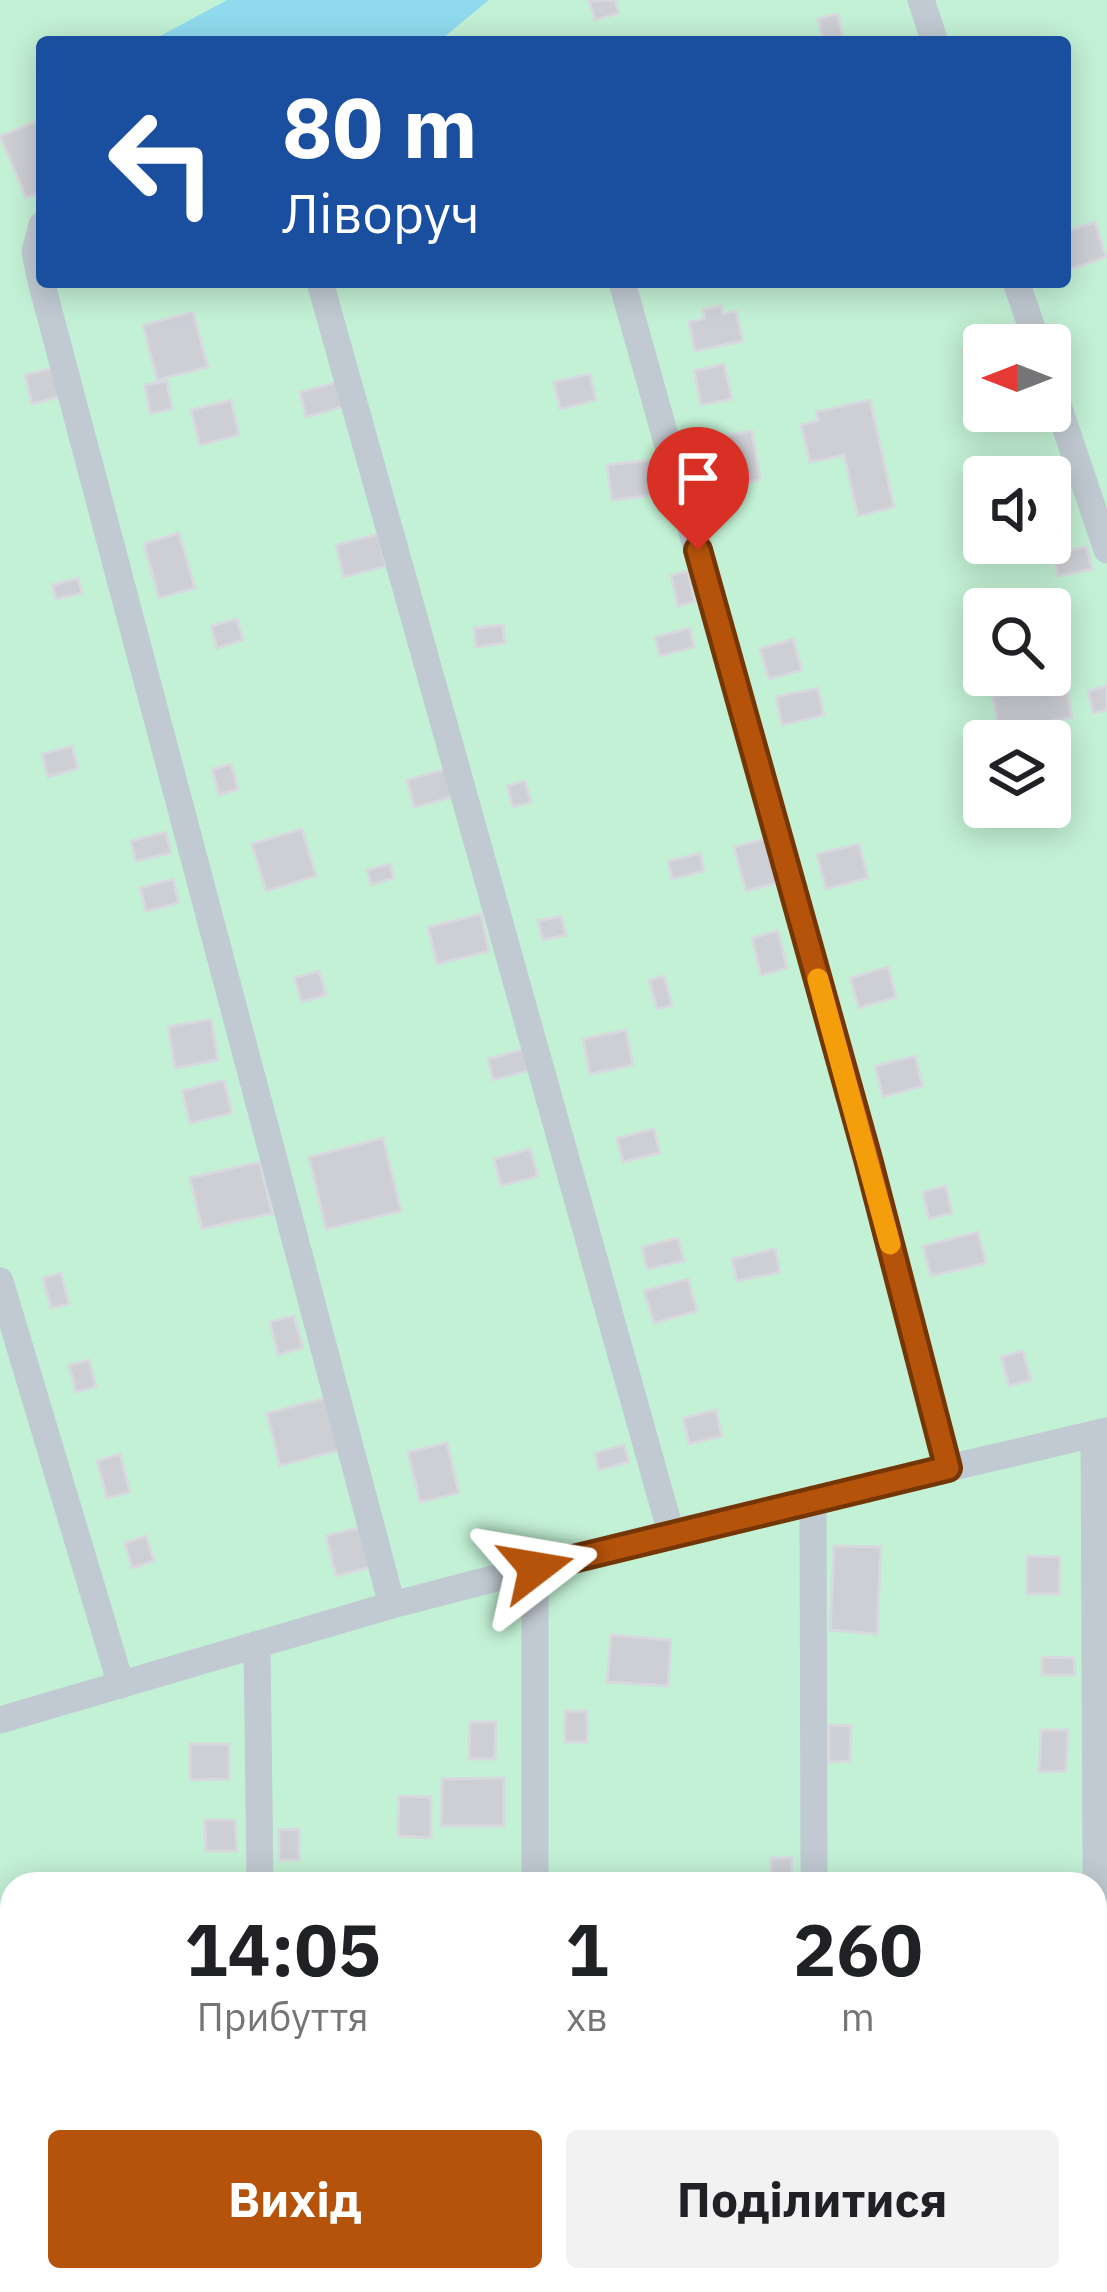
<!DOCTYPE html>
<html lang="uk">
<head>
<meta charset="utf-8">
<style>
  body { margin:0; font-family:"IBM Plex Sans",sans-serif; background:#f2f2f2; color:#202124; height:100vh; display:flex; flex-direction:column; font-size:45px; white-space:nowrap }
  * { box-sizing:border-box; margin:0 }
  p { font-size:39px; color:#757577 }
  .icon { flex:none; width:66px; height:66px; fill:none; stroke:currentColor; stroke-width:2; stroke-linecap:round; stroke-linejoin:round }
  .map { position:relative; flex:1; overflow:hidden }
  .sheet { position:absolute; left:0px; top:1872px; width:1107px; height:420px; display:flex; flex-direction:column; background:#fff; border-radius:36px 36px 0 0; box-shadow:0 6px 30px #0003 }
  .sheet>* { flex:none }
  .guide { position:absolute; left:36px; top:36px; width:1035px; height:252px; border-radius:12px; box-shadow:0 6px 30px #0003; background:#1a4fa0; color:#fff; overflow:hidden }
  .needle { width:78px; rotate:270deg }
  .buttons { position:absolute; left:963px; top:324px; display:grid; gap:24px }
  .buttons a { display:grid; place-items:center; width:108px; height:108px; border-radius:12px; background:#fff; box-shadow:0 6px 30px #0003; font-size:60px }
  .pin { position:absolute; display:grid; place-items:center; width:102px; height:102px; color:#fff; margin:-123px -51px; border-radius:50% 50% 50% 0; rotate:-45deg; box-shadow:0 0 12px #0007 }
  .pin .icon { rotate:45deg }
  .me { position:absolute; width:132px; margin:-66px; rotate:76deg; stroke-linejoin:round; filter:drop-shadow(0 0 9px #0008) }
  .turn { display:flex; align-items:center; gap:42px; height:252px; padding:0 48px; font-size:54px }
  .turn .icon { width:156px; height:156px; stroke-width:2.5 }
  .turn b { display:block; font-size:84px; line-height:102px }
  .eta { display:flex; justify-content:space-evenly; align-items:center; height:204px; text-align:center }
  .eta b { font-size:72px; font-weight:700; line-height:84px }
  .button { display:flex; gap:24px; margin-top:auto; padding:24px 48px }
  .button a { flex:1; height:138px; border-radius:12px; background:#b45309; color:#fff; font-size:48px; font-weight:700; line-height:138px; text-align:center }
  .button a+a { background:#f2f2f2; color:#202124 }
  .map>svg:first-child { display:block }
  .green { fill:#c3f1d5; fill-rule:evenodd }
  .water { fill:#90daee }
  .building { fill:#cdcfd5; stroke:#d7d9de; stroke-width:3 }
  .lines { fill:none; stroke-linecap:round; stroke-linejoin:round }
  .minor { stroke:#c1cad2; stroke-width:27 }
  .route-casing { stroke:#753606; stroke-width:30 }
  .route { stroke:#b45309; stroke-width:21 }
  .slow { stroke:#f59e0b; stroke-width:21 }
</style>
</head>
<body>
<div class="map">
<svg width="1107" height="2292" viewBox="0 0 1107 2292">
  <rect width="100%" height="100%" fill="#f5f3f3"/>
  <!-- green -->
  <path class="green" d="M0,0h1107v2292h-1107zM42,42h1023v240h-1023zM984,345h66v66h-66zM984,477h66v66h-66zM984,609h66v66h-66zM984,741h66v66h-66zM12,1884h1083v396h-1083z"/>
  <!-- water -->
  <path class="water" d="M227,0h262l-51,42h-289z"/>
  <!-- building -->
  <path class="building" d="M615,0l4,13 -24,7 -6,-19z
    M838,14l6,27 -21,1 -5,-23z
    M42,119v73l-16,6 -26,-62z
    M1095,222l11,35 -38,13 -3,-38z
    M721,306l2,8 13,-3 7,30 -48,10 -6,-29 15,-3 -1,-10z
    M193,312l15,55 -51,13 -14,-55z
    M983,345l1,48 -9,2 -12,-45z
    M724,364l8,35 -31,6 -7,-34z
    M53,368l7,29 -28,7 -7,-29z
    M590,374l6,26 -36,9 -6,-27z
    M167,381l5,28 -22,4 -5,-28z
    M339,382l6,24 -39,11 -6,-25z
    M231,400l8,35 -39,10 -9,-35z
    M870,400l24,107 -36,9 -14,-61 -34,7 -9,-37 17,-4 -2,-9z
    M752,431l8,49 -58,10 -8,-49z
    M659,459l5,35 -52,6 -5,-35z
    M179,533l16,55 -36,10 -15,-54z
    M378,534l8,32 -42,11 -8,-32z
    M1087,547l5,22 -34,7 -5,-23z
    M688,571l7,30 -17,5 -7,-31z
    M78,578l4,15 -26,6 -4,-14z
    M237,619l6,21 -26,8 -6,-22z
    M503,625l2,18 -29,4 -2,-19z
    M690,628l4,19 -34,9 -5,-19z
    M793,639l9,31 -33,9 -9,-30z
    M1066,684l6,33 -73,14 -6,-34z
    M1107,686v24l-14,3 -5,-22z
    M818,688l6,27 -42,10 -6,-28z
    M72,746l6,22 -30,9 -6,-23z
    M231,764l7,25 -19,6 -7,-26z
    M446,769l7,28 -39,10 -7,-27z
    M525,781l6,21 -18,5 -6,-21z
    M302,829l14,47 -50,15 -14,-47z
    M166,832l5,21 -35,8 -5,-20z
    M768,838l11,44 -33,9 -12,-44z
    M859,844l9,34 -42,11 -9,-35z
    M700,853l4,18 -32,8 -4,-18z
    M390,864l4,14 -23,7 -4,-15z
    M173,879l6,24 -33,8 -6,-23z
    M481,914l8,37 -52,13 -9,-37z
    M561,916l5,19 -23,5 -5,-19z
    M778,931l9,37 -26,7 -9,-37z
    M888,967l8,30 -37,11 -9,-30z
    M319,971l7,24 -24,7 -8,-24z
    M664,976l8,29 -15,4 -8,-29z
    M211,1019l7,41 -43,8 -7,-41z
    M626,1030l7,35 -43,9 -7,-35z
    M528,1048l6,21 -41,11 -5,-21z
    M915,1056l8,30 -40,11 -8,-31z
    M224,1080l8,33 -42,10 -8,-32z
    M654,1129l6,24 -37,9 -6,-24z
    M383,1138l18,73 -75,18 -17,-72z
    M530,1149l8,27 -37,10 -7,-27z
    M260,1162l12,51 -70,16 -12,-51z
    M946,1186l6,27 -23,6 -6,-27z
    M978,1232l8,31 -55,13 -8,-30z
    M678,1238l6,23 -37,8 -5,-22z
    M775,1249l5,23 -43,9 -5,-22z
    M61,1273l8,31 -18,4 -8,-30z
    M688,1279l9,32 -43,12 -10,-32z
    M294,1316l9,32 -25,7 -8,-33z
    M1023,1351l8,29 -22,6 -8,-29z
    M89,1360l7,27 -20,5 -7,-27z
    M330,1397l13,52 -63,17 -13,-53z
    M716,1410l6,26 -33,8 -6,-26z
    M447,1443l12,50 -39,9 -12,-50z
    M624,1445l5,17 -30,8 -4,-17z
    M120,1454l10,38 -23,6 -10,-37z
    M366,1526l10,40 -40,10 -10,-40z
    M146,1536l8,25 -22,7 -7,-25z
    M834,1546l47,1 -4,87 -47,-4z
    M1027,1556l33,1 -1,37h-32z
    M611,1635l60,5 -3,46 -61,-4z
    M1042,1657l32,1 1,17h-33z
    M565,1711h22v31h-22z
    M470,1722h26l-1,37h-26z
    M829,1725l22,1 -1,35 -21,1z
    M1041,1730h27l-2,41 -27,1z
    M190,1744h39v35l-39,1z
    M504,1778v48h-63l1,-47z
    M399,1796l32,1v41l-33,-2z
    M205,1820h30l2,31h-31z
    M299,1829v31h-20v-30z
    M771,1858h21v26h-22z
    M0,2125l12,1v44h-12z
    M344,2280h42l-2,12 -41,-3z"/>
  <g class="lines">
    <!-- minor -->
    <path class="minor" d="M921,0l14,42
      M42,225l-7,27 6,29 351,1324
      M320,282l351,1251
      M622,282l246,877 80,308
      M1016,282l22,63
      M1050,382l57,168
      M0,1281l121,404
      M1094,1434l4,858
      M813,1499l1,385
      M257,1644l3,240
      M0,1720l392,-115 279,-72 436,-102
      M535,1884v-316
      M543,2280v12
      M816,2280v12"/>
  </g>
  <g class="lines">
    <!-- route casing -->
    <g class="route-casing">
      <path id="route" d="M536,1568l412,-100 -80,-309 -170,-609"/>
    </g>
    <!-- route -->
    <use href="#route" class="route"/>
    <!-- slow -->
    <path class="slow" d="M818,979l72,265"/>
  </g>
</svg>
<div class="buttons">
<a><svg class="needle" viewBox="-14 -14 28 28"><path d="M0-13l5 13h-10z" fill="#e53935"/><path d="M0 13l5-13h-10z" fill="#757577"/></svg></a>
<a><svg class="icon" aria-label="sound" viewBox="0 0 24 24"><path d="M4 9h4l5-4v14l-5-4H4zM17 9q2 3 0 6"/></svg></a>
<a><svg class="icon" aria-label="search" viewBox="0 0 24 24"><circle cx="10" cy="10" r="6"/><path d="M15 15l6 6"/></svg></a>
<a><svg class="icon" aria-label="layers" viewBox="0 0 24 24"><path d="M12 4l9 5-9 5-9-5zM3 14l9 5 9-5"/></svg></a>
</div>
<div class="pin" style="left:698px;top:550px;background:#d93025"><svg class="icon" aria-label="arrive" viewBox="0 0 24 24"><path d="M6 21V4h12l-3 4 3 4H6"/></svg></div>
<svg class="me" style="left:536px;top:1568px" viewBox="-20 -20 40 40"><path d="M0-17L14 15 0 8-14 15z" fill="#b45309" stroke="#fff" stroke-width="4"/></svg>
<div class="guide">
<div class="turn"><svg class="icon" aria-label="left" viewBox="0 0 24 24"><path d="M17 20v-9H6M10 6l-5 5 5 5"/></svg><div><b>80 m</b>Ліворуч</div></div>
</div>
<section class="sheet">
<div class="eta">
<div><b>14:05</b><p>Прибуття</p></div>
<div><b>1</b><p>хв</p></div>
<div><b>260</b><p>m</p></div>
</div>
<div class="button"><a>Вихід</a><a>Поділитися</a></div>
</section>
</div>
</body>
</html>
